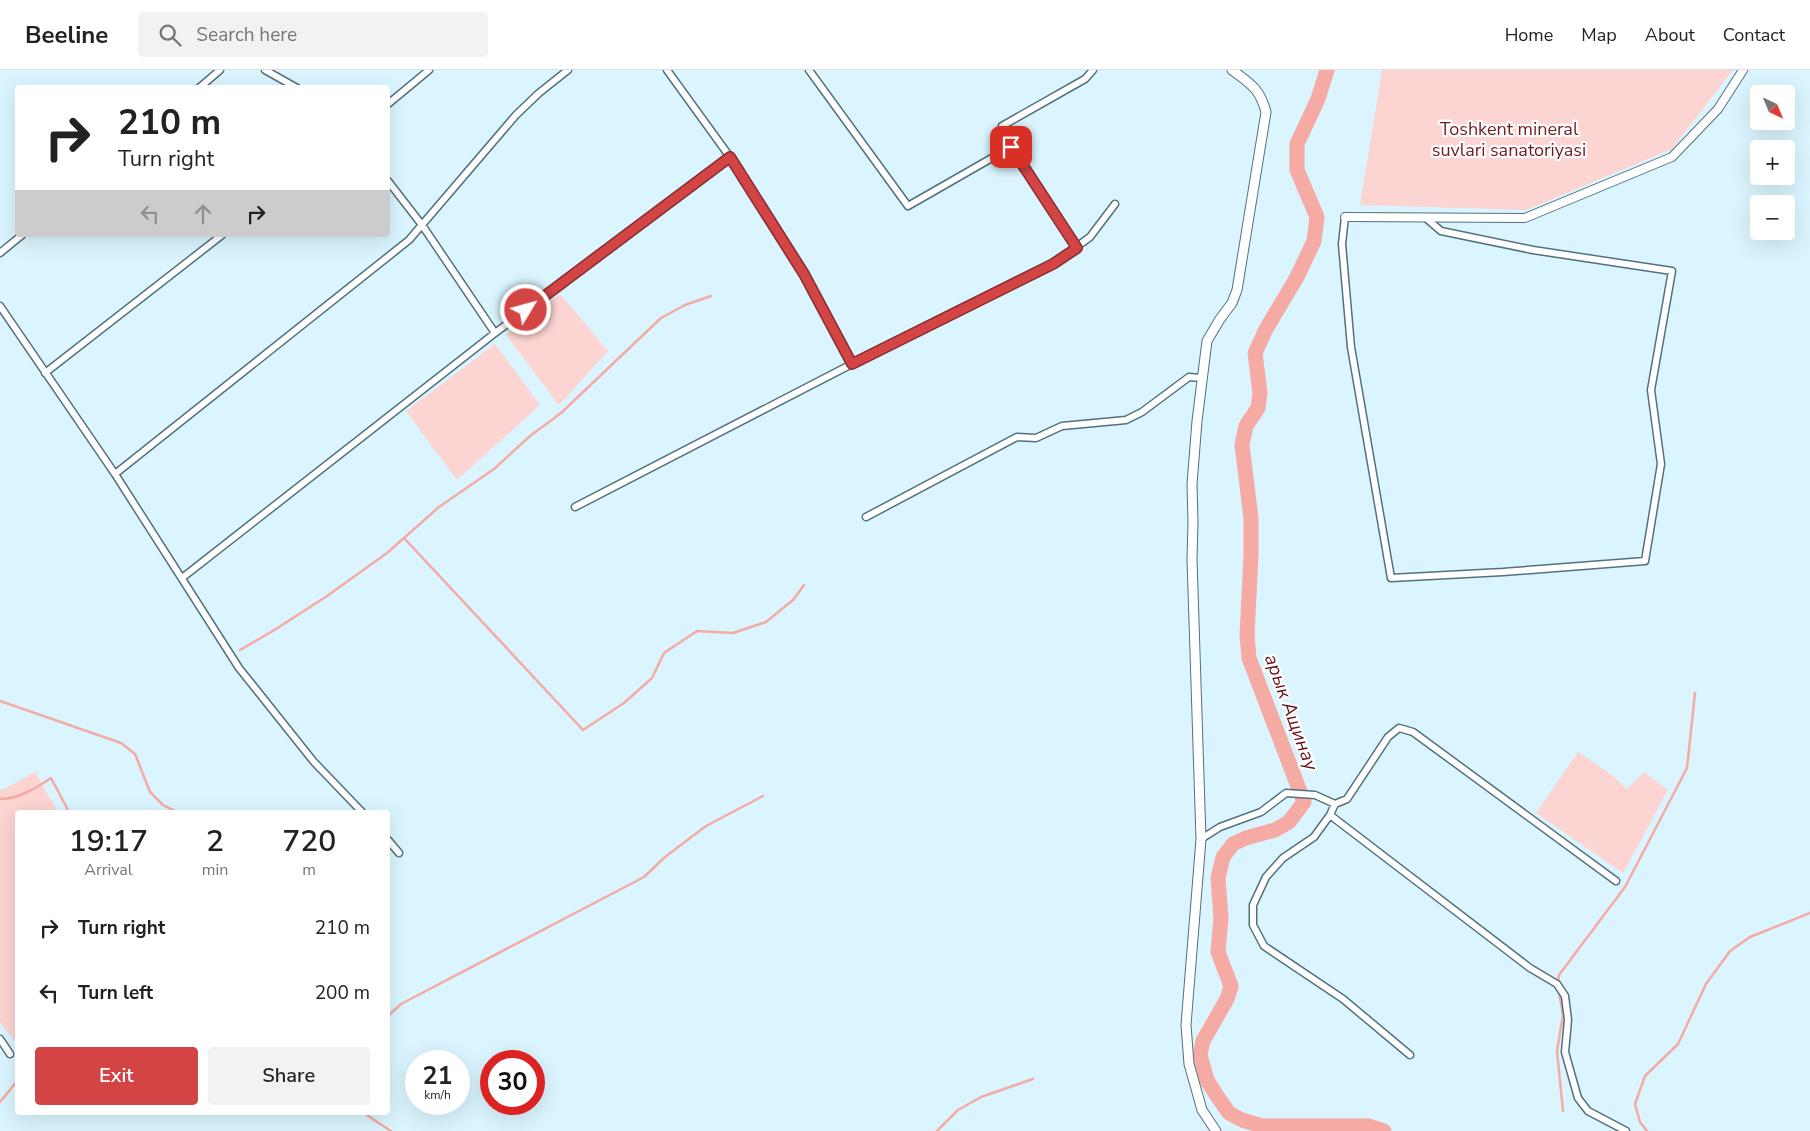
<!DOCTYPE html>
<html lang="en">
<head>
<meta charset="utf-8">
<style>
  body { margin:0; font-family:"Nunito Sans",sans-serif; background:#f2f2f2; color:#222; height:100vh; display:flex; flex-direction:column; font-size:19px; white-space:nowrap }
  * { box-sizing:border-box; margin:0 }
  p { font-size:16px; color:#767676 }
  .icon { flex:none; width:28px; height:28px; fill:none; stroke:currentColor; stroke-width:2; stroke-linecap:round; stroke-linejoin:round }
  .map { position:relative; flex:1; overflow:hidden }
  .sheet { position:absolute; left:15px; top:740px; width:375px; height:305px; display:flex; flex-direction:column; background:#fff; border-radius:5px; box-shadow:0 5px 20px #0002 }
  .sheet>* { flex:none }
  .hud { position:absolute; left:15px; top:15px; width:375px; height:152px; border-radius:5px; box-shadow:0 5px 20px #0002; background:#fff; color:#222; overflow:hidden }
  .needle { width:32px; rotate:136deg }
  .tools { position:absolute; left:1750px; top:15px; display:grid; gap:10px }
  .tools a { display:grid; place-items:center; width:45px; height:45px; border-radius:5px; background:#fff; box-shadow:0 5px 20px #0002; font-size:25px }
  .speed { position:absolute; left:405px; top:980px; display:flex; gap:10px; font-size:25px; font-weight:700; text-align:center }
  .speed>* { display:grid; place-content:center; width:65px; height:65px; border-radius:50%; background:#fff; box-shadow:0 5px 20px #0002; line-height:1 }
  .speed small { font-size:12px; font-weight:400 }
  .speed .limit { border:8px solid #d22; background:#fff; color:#111 }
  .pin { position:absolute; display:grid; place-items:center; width:42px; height:42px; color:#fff; margin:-21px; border-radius:10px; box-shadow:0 2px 8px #0006 }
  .me { position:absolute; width:55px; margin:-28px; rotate:53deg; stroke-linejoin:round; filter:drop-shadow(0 0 4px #0008) }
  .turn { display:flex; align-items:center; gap:18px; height:105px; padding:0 20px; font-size:22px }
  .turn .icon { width:65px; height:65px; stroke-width:2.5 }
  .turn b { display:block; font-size:35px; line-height:42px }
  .lanes { display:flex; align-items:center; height:48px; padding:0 20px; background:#0003; justify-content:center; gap:25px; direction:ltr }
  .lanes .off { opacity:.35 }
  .eta { display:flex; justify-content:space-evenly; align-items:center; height:85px; text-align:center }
  .eta b { font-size:30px; font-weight:600; line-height:35px }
  .cta { display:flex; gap:10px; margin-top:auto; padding:10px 20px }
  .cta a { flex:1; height:58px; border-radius:5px; background:#d34445; color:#fff; font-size:20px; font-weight:600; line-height:58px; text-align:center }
  .cta a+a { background:#f2f2f2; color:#222 }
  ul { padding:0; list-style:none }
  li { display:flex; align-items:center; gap:15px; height:65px; padding:0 20px }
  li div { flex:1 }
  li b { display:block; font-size:19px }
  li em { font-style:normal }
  header { display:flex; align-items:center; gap:30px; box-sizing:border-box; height:70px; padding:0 25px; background:#fff; border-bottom:1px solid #e0e0e0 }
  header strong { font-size:24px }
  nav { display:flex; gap:28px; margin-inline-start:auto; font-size:18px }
  .search { width:350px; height:45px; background:#f2f2f2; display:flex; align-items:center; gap:12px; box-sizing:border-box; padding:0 18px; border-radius:5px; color:#767676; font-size:19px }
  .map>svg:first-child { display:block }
  .green { fill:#fcd4d1 }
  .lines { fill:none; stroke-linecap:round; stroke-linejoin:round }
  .stream { stroke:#f5aaa4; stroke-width:2.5 }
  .river { stroke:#f5aaa4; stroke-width:15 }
  .minor-casing { stroke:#53717c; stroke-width:9 }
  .tertiary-casing { stroke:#53717c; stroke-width:10 }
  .secondary-casing { stroke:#53717c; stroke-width:11 }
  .minor { stroke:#fff; stroke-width:6 }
  .tertiary { stroke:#fff; stroke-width:8 }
  .secondary { stroke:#fff; stroke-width:9 }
  .route-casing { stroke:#892c2d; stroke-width:12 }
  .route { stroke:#d34445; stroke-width:9 }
  .labels { text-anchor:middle; stroke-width:4.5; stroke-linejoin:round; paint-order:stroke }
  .park-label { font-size:18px; fill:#721c1f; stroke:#fff }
  .water-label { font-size:19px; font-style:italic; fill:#691217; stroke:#fff }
</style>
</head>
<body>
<header>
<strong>Beeline</strong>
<div class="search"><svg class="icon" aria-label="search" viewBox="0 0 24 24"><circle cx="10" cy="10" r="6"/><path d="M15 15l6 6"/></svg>Search here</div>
<nav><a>Home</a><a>Map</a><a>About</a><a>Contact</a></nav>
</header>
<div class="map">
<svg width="1810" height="1061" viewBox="0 0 1810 1061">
  <rect width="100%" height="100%" fill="#daf5ff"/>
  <!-- green -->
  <path class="green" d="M1382,0h351l-61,79 -146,61 -166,-5z
    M560,224l48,57 -49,54 -53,-70z
    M495,274l45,61 -83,75 -51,-69z
    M1578,682l34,23 15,14 17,-17 24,18 -45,83 -87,-60z
    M35,702l23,40h-40l-1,232 -17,-22v-234l2,2z"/>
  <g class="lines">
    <!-- stream -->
    <path class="stream" d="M404,468l179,192 41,-27 28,-25 12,-25 33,-22 36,2 33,-11 27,-22 11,-15
      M240,580l36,-21 51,-33 60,-43 52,-46 55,-38 36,-33 31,-23 100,-95 24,-13 26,-9
      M0,631l121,42 14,11 15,38 13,13 14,7
      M0,729c19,0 36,-11 51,-21l18,34
      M1558,912l1,-7 66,-88 62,-119 8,-75
      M1557,917l3,11 3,17 -6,36 6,60
      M388,946l13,-12 243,-127 21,-20 41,-31 57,-30
      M0,1032l18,-22
      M362,1042l29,19
      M937,1061l21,-21 23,-13 52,-18
      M1647,1061l-7,-9 -5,-18 10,-28 33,-32 28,-60 24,-33 20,-14 60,-24"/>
    <!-- river -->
    <path class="river" d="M1327,0l-9,29 -21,45v26l20,47 -3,24 -17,36 -31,52 -11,24 5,40 -2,15 -12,18 -4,19 9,73v37l-4,80 2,23 55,144 -15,20 -14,8 -29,8 -13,6 -10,13 -5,21 3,40 -3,34 13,34 -4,13 -24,42 -3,14 7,25 10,16 12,17 13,7 20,6h107l15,5"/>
    <!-- minor casing -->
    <g class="minor-casing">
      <path id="minor" d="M265,0l32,18
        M667,0l63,87 74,117 48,90
        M809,0l99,136 103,-59
        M199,18l21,-18
        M388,34l41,-34
        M388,111l34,44 73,108
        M1345,147l-3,27 9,103 40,231 112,-6 142,-11 16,-97 -10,-74 21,-119 -139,-21 -92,-19 -15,-13
        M1077,178l-66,-101 -9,-21 83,-47 8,-9
        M0,183l22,-18
        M0,236l115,168 124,194 75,94 48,50
        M45,303l177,-138
        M115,404l294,-234 107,-125 23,-22 29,-23
        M575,437l277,-143 201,-100 37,-27 25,-33
        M866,447l151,-80 19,1 26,-12 64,-6 16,-8 47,-35 13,1
        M182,508l313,-245 235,-176
        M1335,734l-5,11 -16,22 -31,21 -17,19 -13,28v20l11,21 79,53 67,56
        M1330,745l200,153 27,16 8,12 3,24 -3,32 13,46 10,13 38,20
        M1201,769l19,-12 41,-15 25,-19 29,2 20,9 12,-5 41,-62 11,-9 14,4 203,149
        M388,770l11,13
        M0,969l10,15"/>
    </g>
    <!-- tertiary casing -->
    <g class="tertiary-casing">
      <path id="tertiary" d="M1345,147l180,1 147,-61 46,-48 25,-39"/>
    </g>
    <!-- secondary casing -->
    <g class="secondary-casing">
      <path id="secondary" d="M1216,1061l-14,-21 -13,-46 -3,-39 15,-186 -9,-280 1,-36 -1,-39 5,-63 10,-80 13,-22 12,-16 5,-13 29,-178c-6,-23 -15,-28 -34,-42"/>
    </g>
    <!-- minor -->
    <use href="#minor" class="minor"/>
    <!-- tertiary -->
    <use href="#tertiary" class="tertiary"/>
    <!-- secondary -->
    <use href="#secondary" class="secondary"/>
  </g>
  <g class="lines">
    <!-- route casing -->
    <g class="route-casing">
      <path id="route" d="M526,240l204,-153 74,117 48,90 201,-100 24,-16 -66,-101"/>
    </g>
    <!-- route -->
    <use href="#route" class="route"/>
  </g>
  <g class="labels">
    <!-- park labels -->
    <g class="park-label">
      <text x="1509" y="65">Toshkent mineral<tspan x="1509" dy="21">suvlari sanatoriyasi</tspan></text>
    </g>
    <!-- water labels -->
    <g class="water-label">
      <text transform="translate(1292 642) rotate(70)" y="7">арык Ащинау</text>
    </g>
  </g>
</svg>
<div class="tools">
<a><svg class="needle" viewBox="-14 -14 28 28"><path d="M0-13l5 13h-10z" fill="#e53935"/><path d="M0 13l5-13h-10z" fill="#767676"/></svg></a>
<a>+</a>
<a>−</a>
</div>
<div class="speed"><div>21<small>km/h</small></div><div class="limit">30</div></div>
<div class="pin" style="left:1011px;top:77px;background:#d93025"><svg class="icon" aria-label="arrive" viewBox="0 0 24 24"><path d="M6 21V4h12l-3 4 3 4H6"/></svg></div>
<svg class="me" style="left:526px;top:240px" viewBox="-20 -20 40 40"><circle r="17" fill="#d34445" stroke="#fff" stroke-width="3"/><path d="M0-11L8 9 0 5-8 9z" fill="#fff"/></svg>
<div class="hud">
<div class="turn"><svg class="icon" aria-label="right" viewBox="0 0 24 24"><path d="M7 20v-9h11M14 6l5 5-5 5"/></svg><div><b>210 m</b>Turn right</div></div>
<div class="lanes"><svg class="icon off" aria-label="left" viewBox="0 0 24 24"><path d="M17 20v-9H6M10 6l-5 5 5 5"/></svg><svg class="icon off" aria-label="ahead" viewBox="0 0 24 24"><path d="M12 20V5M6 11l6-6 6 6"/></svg><svg class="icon" aria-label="right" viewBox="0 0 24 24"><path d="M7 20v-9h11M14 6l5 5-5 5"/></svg></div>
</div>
<section class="sheet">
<div class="eta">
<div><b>19:17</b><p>Arrival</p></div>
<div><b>2</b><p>min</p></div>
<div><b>720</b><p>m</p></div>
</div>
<ul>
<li><svg class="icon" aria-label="right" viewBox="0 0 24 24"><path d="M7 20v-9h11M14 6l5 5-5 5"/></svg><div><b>Turn right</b></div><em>210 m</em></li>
<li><svg class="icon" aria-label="left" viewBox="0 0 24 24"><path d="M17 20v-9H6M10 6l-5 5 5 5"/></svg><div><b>Turn left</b></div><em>200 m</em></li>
</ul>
<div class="cta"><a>Exit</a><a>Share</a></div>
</section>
</div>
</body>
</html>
